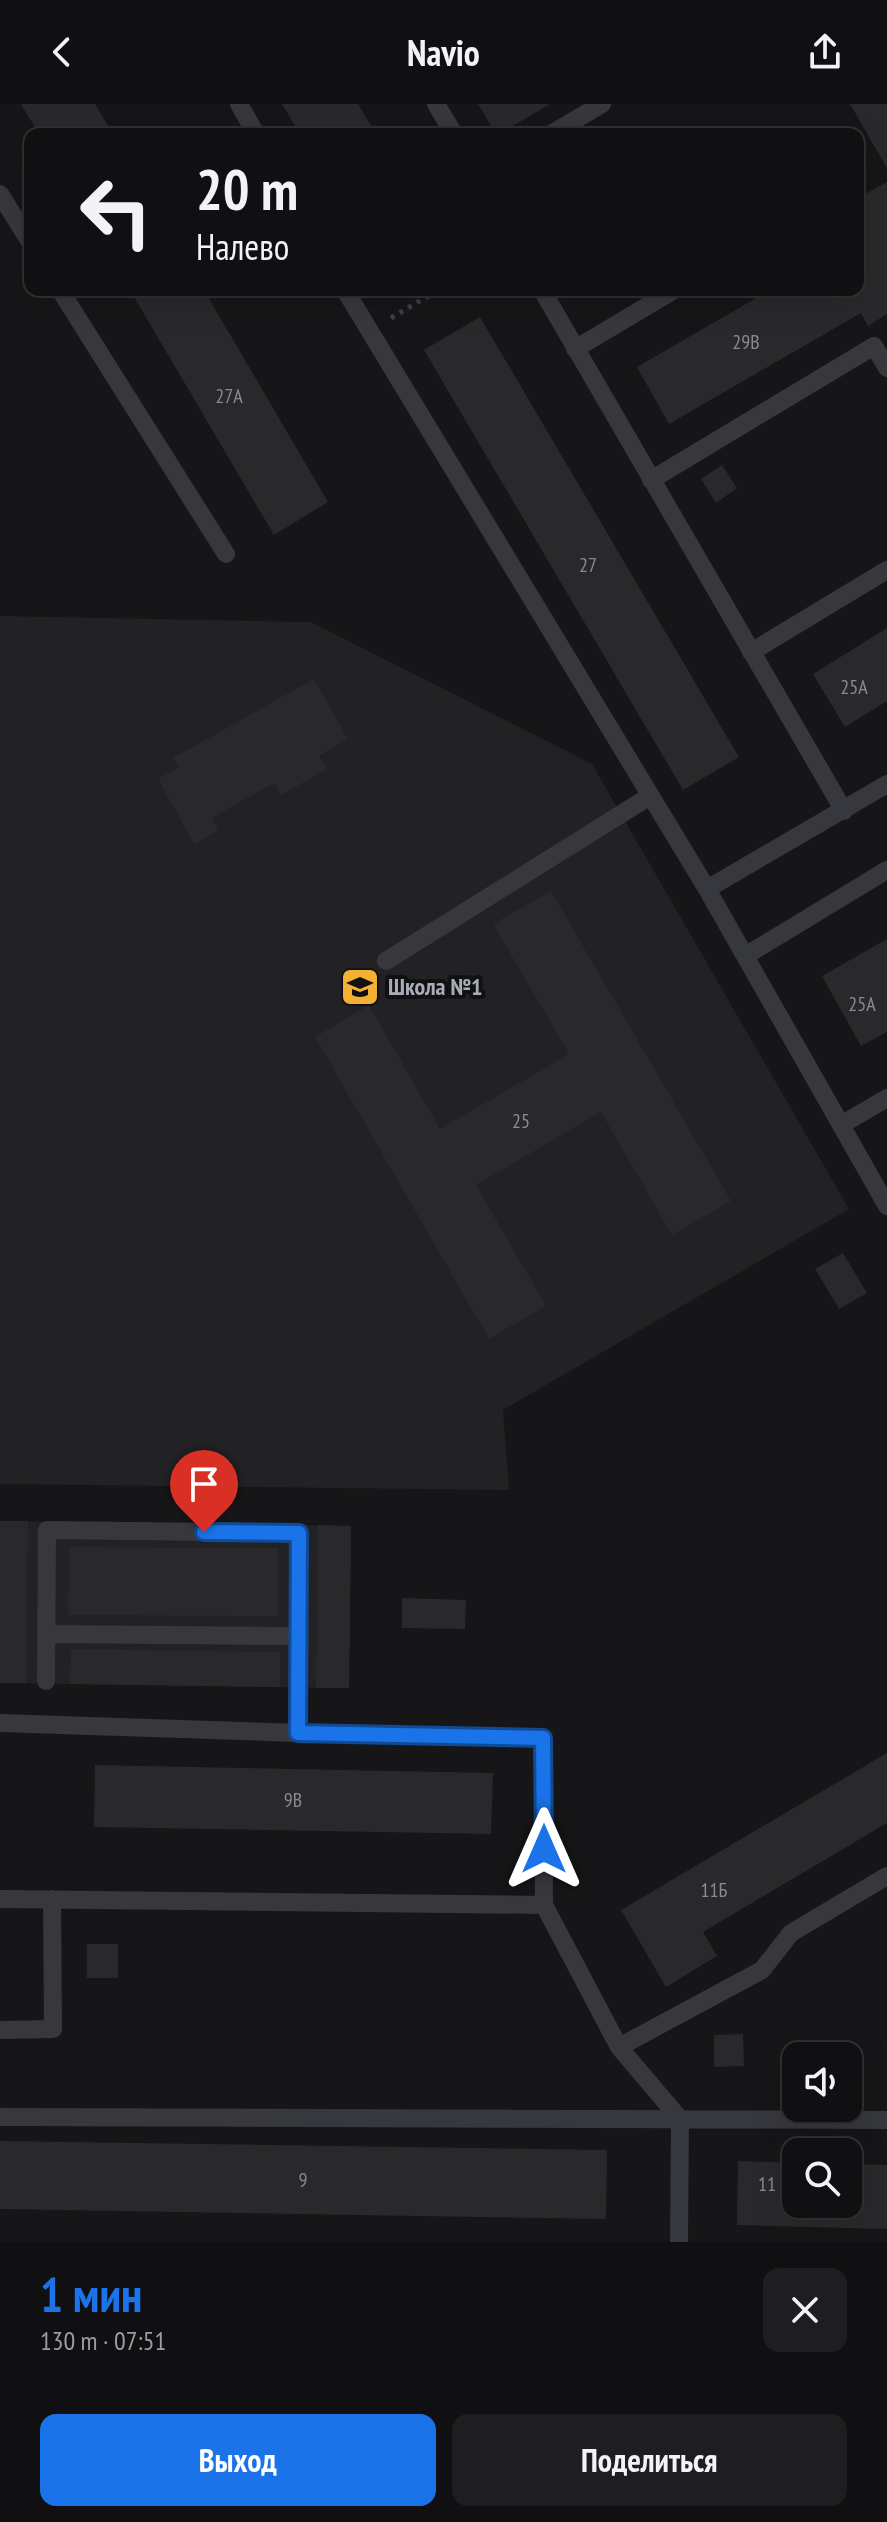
<!DOCTYPE html>
<html lang="ru">
<head>
<meta charset="utf-8">
<style>
  body { margin:0; font-family:"PT Sans Narrow",sans-serif; background:#1e1e20; color:#f1f3f6; height:100vh; display:flex; flex-direction:column; font-size:30px; white-space:nowrap }
  * { box-sizing:border-box; margin:0 }
  p { font-size:26px; color:#9c9d9f }
  .icon { flex:none; width:44px; height:44px; fill:none; stroke:currentColor; stroke-width:2; stroke-linecap:round; stroke-linejoin:round }
  .map { position:relative; height:2138px; overflow:hidden }
  .sheet { display:flex; flex-direction:column; background:#101012; flex:1 }
  .sheet>* { flex:none }
  .top-card { position:absolute; left:24px; top:24px; width:840px; height:168px; border-radius:16px; box-shadow:0 8px 32px #0002,0 0 0 2px #303032; background:#101012; color:#f1f3f6; overflow:hidden }
  .tools { position:absolute; left:782px; top:1938px; display:grid; gap:16px }
  .tools a { display:grid; place-items:center; width:80px; height:80px; border-radius:16px; background:#101012; box-shadow:0 8px 32px #0002,0 0 0 2px #303032; font-size:40px }
  .pin { position:absolute; display:grid; place-items:center; width:68px; height:68px; color:#fff; margin:-82px -34px; border-radius:50% 50% 50% 0; rotate:-45deg; box-shadow:0 0 8px #0007 }
  .pin .icon { rotate:45deg }
  .me { position:absolute; width:88px; margin:-44px; rotate:0deg; stroke-linejoin:round; filter:drop-shadow(0 0 6px #0008) }
  .turn { display:flex; align-items:center; gap:28px; height:168px; padding:0 40px; font-size:36px }
  .turn .icon { width:104px; height:104px; stroke-width:2.5 }
  .turn b { display:block; font-size:56px; line-height:68px }
  .round { display:grid; place-items:center; flex:none; width:84px; height:84px; border-radius:16px; background:#1e1e20 }
  .overview { display:flex; align-items:center; justify-content:space-between; height:136px; padding:0 40px }
  h1 { font-size:48px; font-weight:600; line-height:60px; color:#1a73e8 }
  .action { display:flex; gap:16px; margin-top:auto; padding:16px 40px }
  .action a { flex:1; height:92px; border-radius:16px; background:#1a73e8; color:#fff; font-size:32px; font-weight:600; line-height:92px; text-align:center }
  .action a+a { background:#1e1e20; color:#f1f3f6 }
  header { display:flex; justify-content:space-between; align-items:center; height:104px; padding:0 40px; background:#101012; font-size:36px; font-weight:600 }
  .map>svg:first-child { display:block }
  .built { fill:#222225 }
  .building { fill:#29292c }
  .lines { fill:none; stroke-linecap:round; stroke-linejoin:round }
  .path { stroke:#3d3f44; stroke-width:5; stroke-dasharray:4 6; stroke-linecap:butt }
  .lane { stroke:#37383d; stroke-width:18 }
  .route-casing { stroke:#114b97; stroke-width:20 }
  .route { stroke:#1a73e8; stroke-width:14 }
  .labels { text-anchor:middle; stroke-width:8; stroke-linejoin:round; paint-order:stroke }
  .number-label { font-size:20px; fill:#888b94 }
  .poi-label { font-size:24px; font-weight:bold; fill:#a8adb8; stroke:#111113; text-anchor:start }
</style>
</head>
<body>
<header><svg class="icon" aria-label="back" viewBox="0 0 24 24"><path d="M15 5l-7 7 7 7"/></svg>Navio<svg class="icon" aria-label="share" viewBox="0 0 24 24"><path d="M12 15V3M7 8l5-5 5 5M5 13v7h14v-7"/></svg></header>
<div class="map">
<svg width="887" height="2138" viewBox="0 0 887 2138">
  <rect width="100%" height="100%" fill="#161618"/>
  <!-- built -->
  <path class="built" d="M0,512l311,6 281,142 257,445 -346,201 6,80 -509,-6z
    M0,1417l351,5 -2,162 -349,-5z"/>
  <!-- building -->
  <path class="building" d="M21,0h74l18,30h-74z
    M282,0h76l18,30h-76z
    M478,0h72l-51,30h-3z
    M850,0h37v64z
    M887,78v132l-19,12 -7,-13 -192,111 -32,-57 133,-77h88v-92z
    M130,186h74l124,212 -54,33z
    M480,213l259,440 -56,33 -259,-440z
    M722,361l15,23 -21,15 -15,-24z
    M887,524v73l-42,26 -32,-53z
    M314,575l34,60 -29,17 8,13 -46,26 -7,-12 -62,35 7,12 -25,14 -36,-65 21,-12 -6,-9z
    M551,787l180,310 -59,34 -71,-123 -125,73 70,121 -57,33 -174,-302 54,-32 71,124 129,-75 -76,-130z
    M887,835v93l-26,14 -39,-70z
    M843,1149l24,40 -28,16 -24,-40z
    M0,1417h28l-2,162h-26z
    M318,1421l33,1 -2,162h-33z
    M69,1443l209,1v68l-210,-1z
    M402,1494l64,2 -1,29 -63,-1z
    M71,1545l209,3v35l-210,-3z
    M887,1649v70l-184,109 14,24 -51,31 -45,-77z
    M95,1661l398,8 -2,61 -397,-7z
    M87,1840h31v34h-31z
    M743,1930l1,32 -30,1v-32z
    M0,2037l607,9 -1,69 -606,-10z
    M738,2057l58,2v41h52v-40l39,1v64l-150,-4z"/>
  <g class="lines">
    <!-- path -->
    <path class="path" d="M391,214l47,-28"/>
    <!-- lane -->
    <path class="lane" d="M239,0l17,30
      M436,0l18,30
      M551,30l51,-30
      M0,90l30,48
      M60,186l166,264
      M345,186l362,599 180,317
      M542,186l302,521
      M575,245l99,-59
      M651,376l223,-134 13,22
      M751,548l136,-82
      M707,785l180,-105
      M745,852l142,-86
      M386,857l264,-165
      M841,1021l46,-27
      M47,1530l251,2
      M0,1619l298,10 1,-200 -252,-3 -1,151
      M298,1629l245,5 1,167
      M0,1795l544,6 75,142 61,72 -1,123
      M0,1926l53,-1 -1,-130
      M619,1943l143,-77 29,-37 96,-57
      M0,2013l887,3"/>
  </g>
  <g class="lines">
    <!-- route casing -->
    <g class="route-casing">
      <path id="route" d="M204,1428l95,1 -1,200 245,5 1,111"/>
    </g>
    <!-- route -->
    <use href="#route" class="route"/>
  </g>
  <!-- icons -->
  <defs>
    <g id="school-square" transform="scale(2)"><rect x="-9" y="-9" width="18" height="18" rx="4" fill="#f2b134" stroke="#111113"/><path d="M0-5L7-2L0 1L-7-2ZM-4 1L0 2.5L4 1V4Q0 6-4 4Z" fill="#111"/></g>
  </defs>
  <g fill-rule="evenodd">
    <use href="#school-square" x="360" y="883"/>
  </g>
  <g class="labels">
    <!-- number labels -->
    <g class="number-label">
      <text x="746" y="245">29В</text>
      <text x="229" y="299">27А</text>
      <text x="588" y="468">27</text>
      <text x="854" y="590">25А</text>
      <text x="862" y="907">25А</text>
      <text x="521" y="1024">25</text>
      <text x="293" y="1703">9В</text>
      <text x="714" y="1793">11Б</text>
      <text x="303" y="2083">9</text>
      <text x="767" y="2087">11</text>
    </g>
    <!-- poi labels -->
    <g class="poi-label">
      <text x="388" y="891">Школа №1</text>
    </g>
  </g>
</svg>
<div class="tools">
<a><svg class="icon" aria-label="sound" viewBox="0 0 24 24"><path d="M4 9h4l5-4v14l-5-4H4zM17 9q2 3 0 6"/></svg></a>
<a><svg class="icon" aria-label="search" viewBox="0 0 24 24"><circle cx="10" cy="10" r="6"/><path d="M15 15l6 6"/></svg></a>
</div>
<div class="pin" style="left:204px;top:1428px;background:#d93025"><svg class="icon" aria-label="arrive" viewBox="0 0 24 24"><path d="M6 21V4h12l-3 4 3 4H6"/></svg></div>
<svg class="me" style="left:544px;top:1745px" viewBox="-20 -20 40 40"><path d="M0-17L14 15 0 8-14 15z" fill="#1a73e8" stroke="#fff" stroke-width="4"/></svg>
<div class="top-card">
<div class="turn"><svg class="icon" aria-label="left" viewBox="0 0 24 24"><path d="M17 20v-9H6M10 6l-5 5 5 5"/></svg><div><b>20 m</b>Налево</div></div>
</div>
</div>
<section class="sheet">
<div class="overview"><div><h1>1 мин</h1><p>130 m · 07:51</p></div><a class="round"><svg class="icon" aria-label="close" viewBox="0 0 24 24"><path d="M6 6l12 12M18 6L6 18"/></svg></a></div>
<div class="action"><a>Выход</a><a>Поделиться</a></div>
</section>
</body>
</html>
